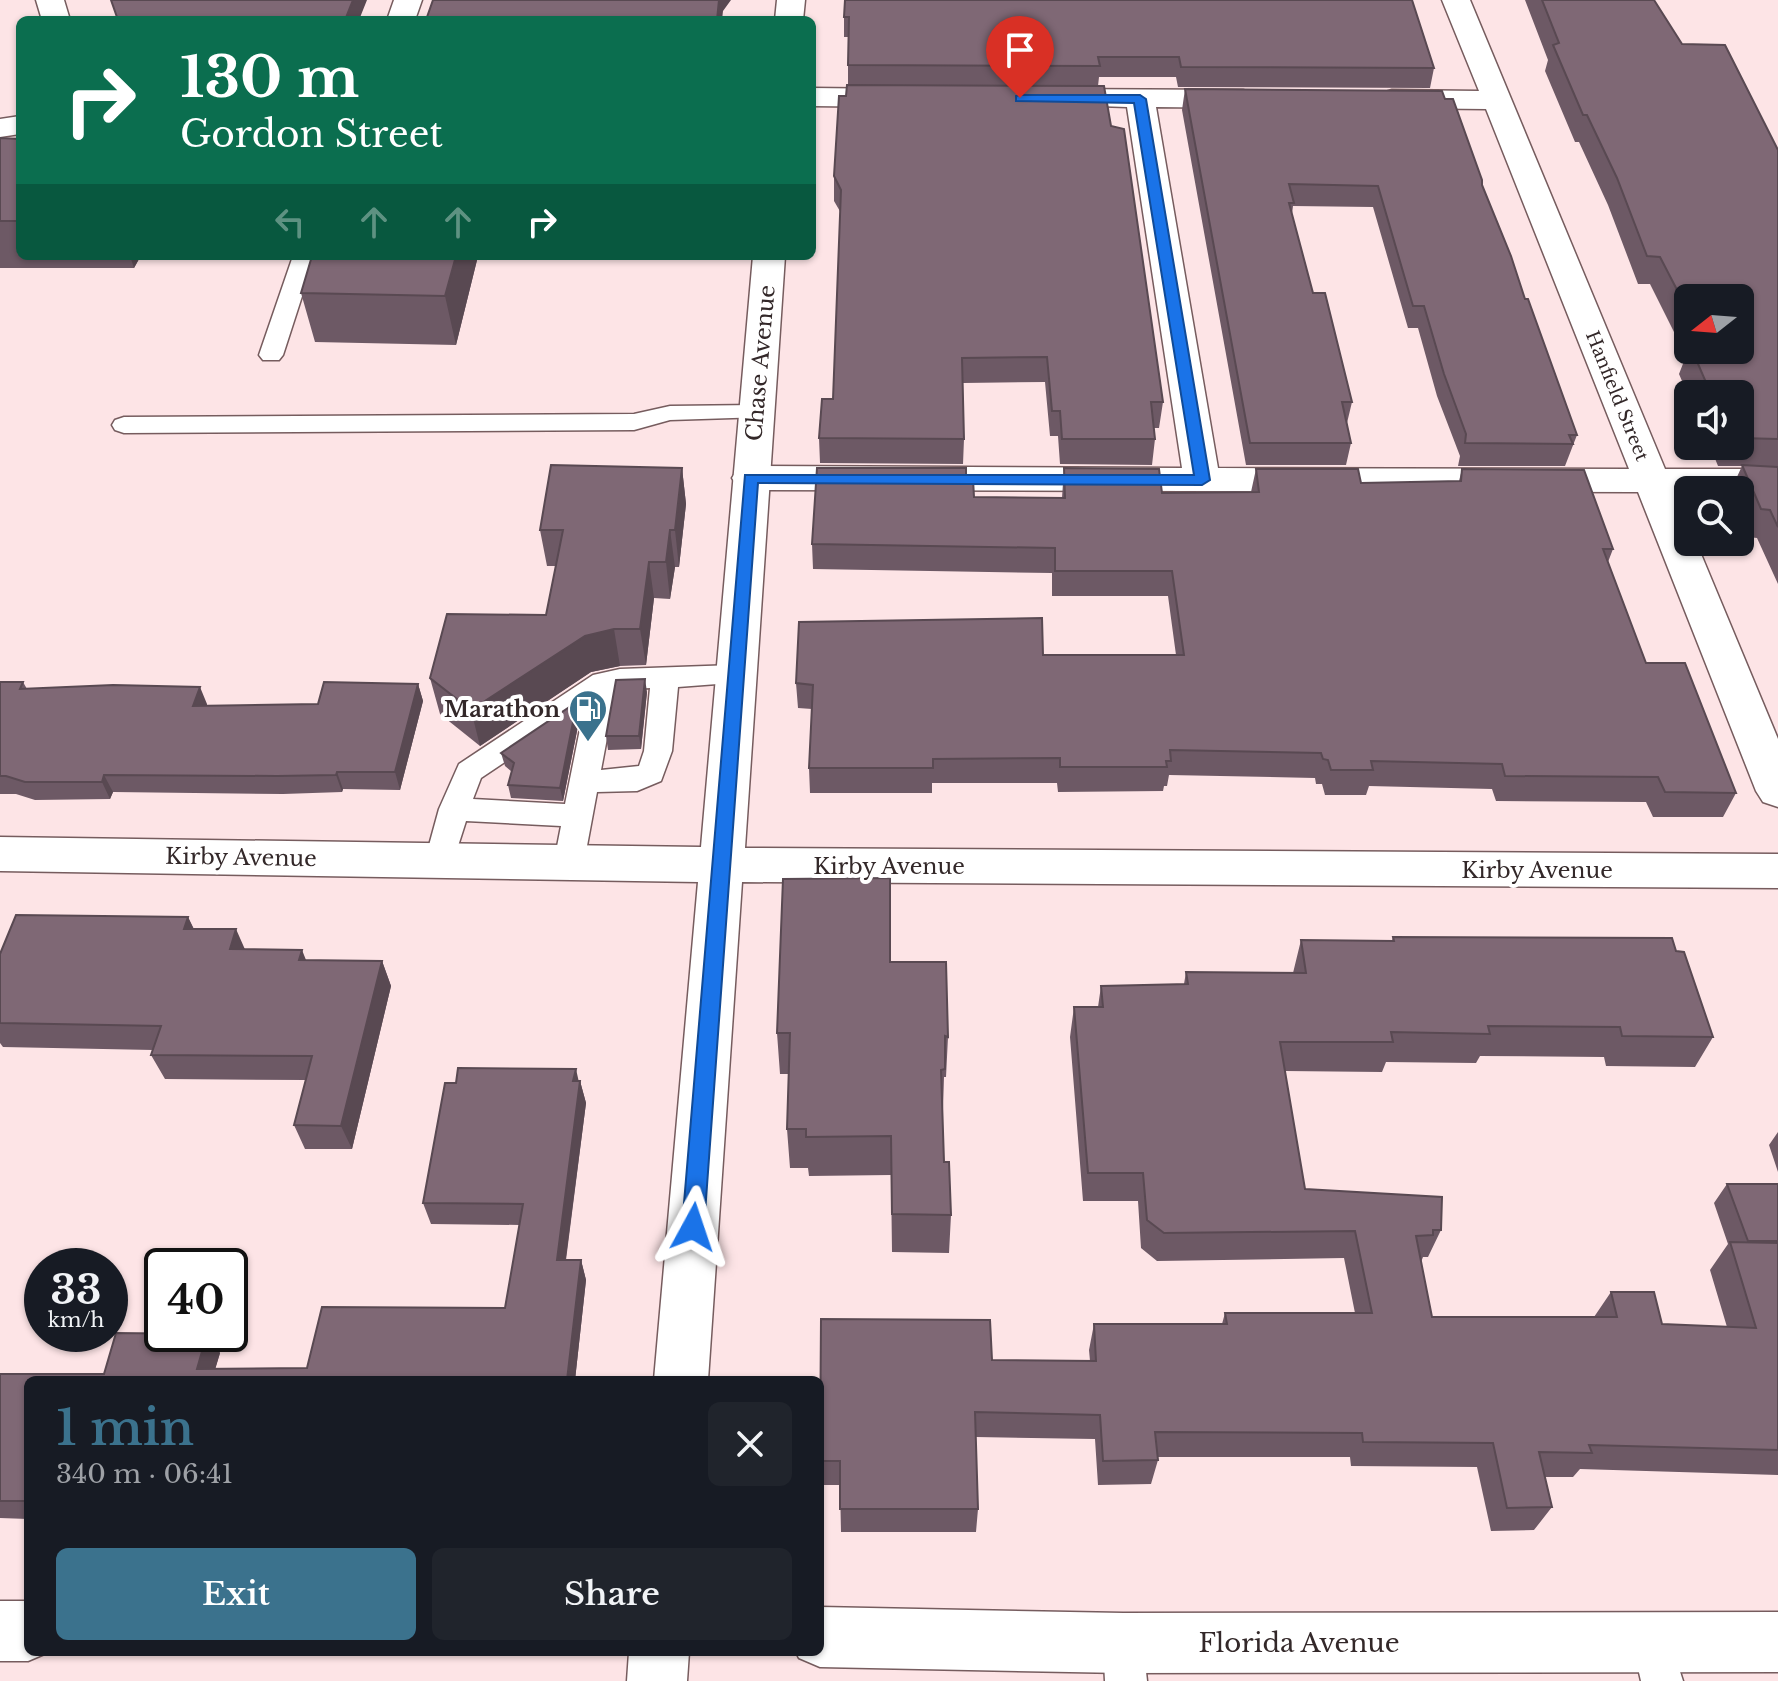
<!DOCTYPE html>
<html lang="en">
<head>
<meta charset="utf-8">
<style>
  body { margin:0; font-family:"Libre Baskerville",serif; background:#20242c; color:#f1f3f6; height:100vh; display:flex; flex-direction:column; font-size:30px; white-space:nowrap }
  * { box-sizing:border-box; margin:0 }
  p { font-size:26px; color:#9ea1a6 }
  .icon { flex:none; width:44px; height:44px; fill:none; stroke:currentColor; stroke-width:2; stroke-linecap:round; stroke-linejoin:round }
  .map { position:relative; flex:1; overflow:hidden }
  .details { position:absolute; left:24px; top:1376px; width:800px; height:280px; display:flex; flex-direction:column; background:#171b24; border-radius:12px; box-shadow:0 2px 6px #0004 }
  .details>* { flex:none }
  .banner { position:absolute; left:16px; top:16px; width:800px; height:244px; border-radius:12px; box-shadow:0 2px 6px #0004; background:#0b6e4f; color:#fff; overflow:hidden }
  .needle { width:52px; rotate:253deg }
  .controls { position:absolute; left:1674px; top:284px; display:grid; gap:16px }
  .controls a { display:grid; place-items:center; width:80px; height:80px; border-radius:12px; background:#171b24; box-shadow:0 2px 6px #0004; font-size:40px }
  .speed { position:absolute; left:24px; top:1248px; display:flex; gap:16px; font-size:40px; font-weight:700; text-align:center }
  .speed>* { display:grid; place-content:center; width:104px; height:104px; border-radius:50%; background:#171b24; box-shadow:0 2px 6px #0004; line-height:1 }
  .speed small { font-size:20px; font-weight:400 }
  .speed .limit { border:4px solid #111; border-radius:12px; background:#fff; color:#111 }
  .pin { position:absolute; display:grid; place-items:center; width:68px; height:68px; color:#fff; margin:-82px -34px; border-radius:50% 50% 50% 0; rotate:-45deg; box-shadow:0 0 8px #0007 }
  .pin .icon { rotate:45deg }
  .me { position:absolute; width:88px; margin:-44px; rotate:5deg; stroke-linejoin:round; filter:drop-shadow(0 0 6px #0008) }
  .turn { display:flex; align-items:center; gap:28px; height:168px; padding:0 32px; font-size:36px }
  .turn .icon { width:104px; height:104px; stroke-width:2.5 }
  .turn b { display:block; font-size:56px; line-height:68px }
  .lanes { display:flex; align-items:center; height:76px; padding:0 32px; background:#0003; justify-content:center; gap:40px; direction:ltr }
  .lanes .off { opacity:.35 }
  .round { display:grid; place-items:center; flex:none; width:84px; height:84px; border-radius:12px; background:#20242c }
  .overview { display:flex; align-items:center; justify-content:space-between; height:136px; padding:0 32px }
  h1 { font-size:48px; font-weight:600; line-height:60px; color:#3b728d }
  .button { display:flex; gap:16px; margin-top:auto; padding:16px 32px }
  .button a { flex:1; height:92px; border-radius:12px; background:#3b728d; color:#fff; font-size:32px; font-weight:600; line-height:92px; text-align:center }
  .button a+a { background:#20242c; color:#f1f3f6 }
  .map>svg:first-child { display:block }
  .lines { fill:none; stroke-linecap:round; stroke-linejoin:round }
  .lane-casing { stroke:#765c5e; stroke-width:3 }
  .street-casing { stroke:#765c5e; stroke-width:3 }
  .secondary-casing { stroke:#765c5e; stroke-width:3 }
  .lane { fill:#fff; fill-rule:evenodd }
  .street { fill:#fff; fill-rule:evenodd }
  .secondary { fill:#fff; fill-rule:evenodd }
  .wall { fill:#6d5965; fill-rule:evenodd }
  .shaded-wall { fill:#594952 }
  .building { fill:#7f6875; stroke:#594952; stroke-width:2 }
  .route { fill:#1a73e8; stroke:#114b97; stroke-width:2 }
  .labels { text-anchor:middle; stroke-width:8; stroke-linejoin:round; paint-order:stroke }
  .far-street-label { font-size:18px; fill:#332829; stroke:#fff }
  .street-label { font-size:22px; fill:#332829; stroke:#fff }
  .poi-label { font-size:22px; font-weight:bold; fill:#332829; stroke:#fff; text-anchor:end }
  .near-street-label { font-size:26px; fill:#332829; stroke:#fff }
</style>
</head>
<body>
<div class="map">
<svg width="1778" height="1681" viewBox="0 0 1778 1681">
  <rect width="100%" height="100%" fill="#fde4e6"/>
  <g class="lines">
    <!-- lane casing -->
    <g class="lane-casing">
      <path id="lane" d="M293,256h22l-32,99 -4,5h-16l-4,-5z
        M756,405l9,2 3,5 -3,5 -95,3 -36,10 -510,3 -9,-3 -3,-5 3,-5 9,-3 510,-3 36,-8z
        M734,665l10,3 4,7 -4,7 -66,5 -6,64 -11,30 -24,10 -40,1 -13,70 -4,8 -11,4 -11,-4 -4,-8 7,-36 -95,-5 -15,47 -11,4 -11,-4 -4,-8 14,-51 20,-45 134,-89 27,-6zM650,688l-6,63 -5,15 -38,4 15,-80zM584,709l-19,95 -92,-5 8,-21z
        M1652,1622l14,6 17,53h-42l-9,-39 6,-14z
        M1123,1623l14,6 6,14 4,38h-42l-2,-38 6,-14z"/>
    </g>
    <!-- street casing -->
    <g class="street-casing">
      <path id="street" d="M36,0h28l6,20h-28z
        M394,0h28l-7,20h-28z
        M1442,0h28l195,469h113v24h-38v-3l-65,2 13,32v18h8l82,197v68l-15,-5 -7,-11 -118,-299 -888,-2 -13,-4 -5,-8 5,-8 13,-4 432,2 -55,-361 -89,-3 -5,-6 5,-6 10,-3 195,1 10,3 5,6 -5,6 -10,3 -87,-1 62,361 411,1 -143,-360 -94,-1 -10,-3 -5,-6 5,-6 10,-3 87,1z
        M812,88l87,1 10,3 5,6 -5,6 -10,3 -87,-1z
        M20,116v18l-20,3v-18z
        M0,1601h28v51h21l-21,9h-28z
        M820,1607l303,6 655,-1v60l-655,1 -303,-6 -21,-9 -3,-6h24z"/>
    </g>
    <!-- secondary casing -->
    <g class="secondary-casing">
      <path id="secondary" d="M777,0h28l-2,20h-28z
        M753,256h32l-40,592 1033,6v34l-1036,-6 -34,498h-54l44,-498 -698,-11v-34l701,10z
        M629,1652h60l-2,29h-60z"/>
    </g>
    <!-- lane -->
    <use href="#lane" class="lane"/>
    <!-- street -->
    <use href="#street" class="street"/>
    <!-- secondary -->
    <use href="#secondary" class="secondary"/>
  </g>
  <!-- wall -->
  <path class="wall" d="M1525,0h129l28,44 96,106v434l-21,-46 -9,-1 -8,-19v-28h-9l11,-24h-24l-8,-20h30v-52h-52v1l-9,-21 7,-18 -36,-72h-12l-30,-79 -29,-63h-4l-30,-71 3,-11zM1688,298l52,52h-52z
    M844,17l590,51 -4,20 -252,-1 -2,-10h-77l-1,9 13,40 52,276 -4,26h-5l1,11 -3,26 -92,-1 -2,-28h-8l-5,-54 -82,1 1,56 -1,25 -143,-1 -1,-25 14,-39 8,-186 -7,-12v-25l14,-91v-48h-4z
    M1185,89l260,10 37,86 95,250 -12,31h-107l2,-10 -23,-60 -19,-68h-10l-35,-121 -80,-1 -1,8 21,79 39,109 -5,21 4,20 -5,22h-100l-64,-355z
    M0,138l20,1v117h183l-64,3 -5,9h-134z
    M312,256h166l-22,89 -141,-3 -14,-49z
    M682,468l4,36 -7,63h-4l-5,32 -16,-1 -8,67 -26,1 -29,6 -111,74 -40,-32 -10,-36 116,-63 10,-49h-9l-7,-36z
    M1064,468l98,25 89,-1 5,-23 105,14 98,-2 3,-12 151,80 -5,13 38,101 90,130 -13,24h-70l-7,-15 -150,-1 -4,-12 -123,-3 -3,9h-41l-3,-11h-6l-1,-6 -146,-3 -2,11h-3l-1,5 -105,1 -1,-9h-125v10h-122l-1,-25 3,-59 -14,-1 -2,-25 247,-28h133l-8,-59h-116v-23l-239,-4 -1,-25 154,-65 8,18 88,1z
    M0,682h23l4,7 180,15v2l111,-2 100,-20 5,17 -23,89 -57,-1 -1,3 -59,2 -170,-2 -3,7 -75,1 -19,-6h-16z
    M647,692l-6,57 -33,1 -2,-14z
    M577,702l3,14 -17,85 -52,-3 -3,-13 4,-13 -7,-6 -4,-13z
    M188,917l6,12 51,20 61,11 76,1 9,25 -39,163h-47l-11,-24 12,-45 -141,-1 -14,-24 2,-5 -150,-3 -3,-4v-89z
    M1393,937l283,14 37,86 -18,30 -89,-1 -2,-9 -124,-1 -4,7 -90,-1 -4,10 -97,-1 20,118 136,41 -13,27h-5l-2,5 11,55h162l17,-25 51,32 65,3 -17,-57 18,-26 -14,-41 13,-19h51v291l-198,-6 -7,8h-28l7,30 -18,23 -43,1 -14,-64 -126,-1 -1,-9h-193l1,3 -7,24 -53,1 -3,-46 -119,-2 2,72 -2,23h-135l-1,-47h-20v-101l172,-24 98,1 -1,-11 5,-26h128l3,-11h130l-11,-55 -187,3 -16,-13 -3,-47h-55l-13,-164 4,-30h24l3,-21 83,-2 2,-12 107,1 8,-33 91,1z
    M890,962l58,75 -2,40h-2l-1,32h-1l2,53 7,53 -2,38 -57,-1 -1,-77 -82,1 -1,-8h-18l-3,-39 2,-55h-9l-3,-41z
    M580,1081l6,22 -20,157h15l5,20 -11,100h-547v139l-28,-1v-144h104l58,-40h45l13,19 -5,16 92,-1 198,-60 15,-83 -89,-1 -8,-21 33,-120z
    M1778,1132v40l-9,-27z"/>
  <!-- shaded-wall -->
  <path class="shaded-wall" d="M353,0h14l-8,20h-14z
    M719,0h12l-8,11 -1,9h-5z
    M130,256h8l1,3 -5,9z
    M456,256h22l-22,89 -11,-49z
    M682,468l4,36 -7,63 -4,-37z
    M670,530l5,37 -5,32 -4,-37z
    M649,562l5,36 -8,67 -6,-36z
    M614,629l6,37 -29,6 -111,74 -9,-36 114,-74z
    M645,679l2,13 -6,57 -2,-13z
    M418,684l5,17 -23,89 -5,-18z
    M200,687l7,17 -7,20 -7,-18z
    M577,702l3,14 -17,85 -3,-13z
    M337,772l6,17 -1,3 -6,-17z
    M104,775l9,17 -3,7 -8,-17z
    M188,917l12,26 -16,-14z
    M236,929l11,25 -17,-5z
    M302,950l10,25 -13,-15z
    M382,961l9,25 -39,163 -11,-23z
    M576,1069l4,18v-6l6,22 -23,177 -6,-20 16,-179z
    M581,1260l5,20 -11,100h-8z
    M207,1334l13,19 -8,27 -15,-11z"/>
  <!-- building -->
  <path class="building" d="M111,0h242l-8,20h-227z
    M433,0h286l-2,20h-291z
    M845,0h567l22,68 -253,-1 -2,-10h-81l2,9 -252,-1 1,-48h-5z
    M1542,0h112l28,44 43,1 53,105v289l-38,-1v-44h-29l-19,-44h48v-52h-52v13l-28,-54 -13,-1 -30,-78 -30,-63h-4l-30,-70 6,-2z
    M847,85l257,1 7,40 13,3 39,273h-12l4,37h-93l-2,-28h-8l-5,-54 -85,1 2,81 -145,-1 3,-39h11l8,-209 -7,-14 5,-80h7z
    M1185,89l257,2 3,8h8l29,81v5l29,71 14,43h3l49,136h-8l4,9 -108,-1 1,-9 -22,-60 -20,-68h-11l-35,-120 -89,-2 5,19h-5l24,90h12l27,109h-10l9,41h-101z
    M0,138l20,1v82h-20z
    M312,256h144l-11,40 -144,-3z
    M551,465l131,3 -7,62h-5l-4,32h-17l-9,67h-26l-29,7 -114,74 -41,-32 17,-64 99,1 17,-85h-23z
    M1742,465l36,2v60l-8,-17 -9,-1z
    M817,468h149v11h7l1,18 91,1 -1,-30 95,1 3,24 97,-1 -3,-23h102l3,14 100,-2 1,-12 122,1 29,79h-10l43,114h39l51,130 -71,-1 -7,-15 -153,-1 -3,-12 -131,-3 2,9h-42l-3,-10 -5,-1 -2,-6 -151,-3 1,11h-5l1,6h-107v-9l-127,1v9h-124l4,-83 -17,-2 3,-61 243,-4 1,37h141l-12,-84h-117v-23l-243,-4z
    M645,679l-6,57h-33l10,-56z
    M0,682h23l-3,7 93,-4 87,2 -7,19 125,-2 6,-22 94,2 -23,88h-58l-1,3 -59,1 -173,-1 -2,7h-77l-19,-6h-6z
    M577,702l-17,86 -52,-3 6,-22 -13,-10z
    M890,878v84h56l2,75 -3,-1v33l-4,1 3,92h5l2,53 -59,-1 -1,-78 -85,1v-8h-19l3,-96h-13l6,-154z
    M16,915l172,2 -4,12h52l-6,20 72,1 -3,10 83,1 -41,165 -47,-1 18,-69 -161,-1 10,-29 -161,-3v-69z
    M1393,937l279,1 4,13 8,1 29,85 -91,-1 -2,-9 -132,-1 2,8 -99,-2 2,10h-113l25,147 137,8 -1,33h-8v5l-17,1 16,81h185l-6,-25h43l8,32 94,4 -26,-86 48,1v207l-189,-5 3,8 -53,-1 13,55 -45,1 -14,-65 -130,-1 -1,-9 -207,-1 3,28 -55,1 -3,-46 -125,-3 3,97h-138v-48h-20l1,-142 169,1 2,40 104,1 -2,-37h133l-2,-11h147l-17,-82 -191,2 -17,-13 -4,-47h-55l-14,-166h29l-2,-21 87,-2 -2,-12 120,1 -5,-33 93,1z
    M458,1068l118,1 -3,12h7l-23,179h24l-14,120h-539v121h-28v-127h104l12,-41 91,1 -10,35 110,-1 15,-61 183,1 18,-104 -100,-1 22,-120h11z
    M1727,1184h51v57h-30z"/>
  <!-- route -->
  <path class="route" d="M1020,95h120l6,4 64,381 -8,5 -444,-2 -54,744 -3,7 -8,3 -8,-3 -3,-7 63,-752h449l-60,-372 -118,-2v-5z"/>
  <!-- icons -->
  <defs>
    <g id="fuel-pin" transform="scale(2)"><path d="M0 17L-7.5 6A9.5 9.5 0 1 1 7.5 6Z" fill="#3b728d" stroke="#fff"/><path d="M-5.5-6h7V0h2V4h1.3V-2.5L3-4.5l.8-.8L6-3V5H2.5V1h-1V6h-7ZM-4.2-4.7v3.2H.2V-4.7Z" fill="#fff"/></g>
  </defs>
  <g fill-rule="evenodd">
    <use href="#fuel-pin" x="588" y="709"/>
  </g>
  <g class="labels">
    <!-- far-street labels -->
    <g class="far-street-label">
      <text transform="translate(1617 396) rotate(68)" y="6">Hanfield Street</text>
    </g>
    <!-- street labels -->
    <g class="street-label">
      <text transform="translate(760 363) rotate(-85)" y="8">Chase Avenue</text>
      <text transform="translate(241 857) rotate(1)" y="8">Kirby Avenue</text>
      <text x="889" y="874">Kirby Avenue</text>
      <text x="1537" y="878">Kirby Avenue</text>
    </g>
    <!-- poi labels -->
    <g class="poi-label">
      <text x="560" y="717">Marathon</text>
    </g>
    <!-- near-street labels -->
    <g class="near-street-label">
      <text x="1299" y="1652">Florida Avenue</text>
    </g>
  </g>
</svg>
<div class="controls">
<a><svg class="needle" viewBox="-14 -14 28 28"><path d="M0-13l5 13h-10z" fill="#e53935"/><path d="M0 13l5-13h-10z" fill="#9ea1a6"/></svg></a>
<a><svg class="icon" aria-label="sound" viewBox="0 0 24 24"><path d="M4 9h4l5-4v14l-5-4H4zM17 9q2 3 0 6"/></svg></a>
<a><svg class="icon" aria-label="search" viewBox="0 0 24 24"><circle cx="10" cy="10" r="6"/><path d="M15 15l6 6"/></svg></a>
</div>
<div class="speed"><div>33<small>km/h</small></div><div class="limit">40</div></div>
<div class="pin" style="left:1020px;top:98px;background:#d93025"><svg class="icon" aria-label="arrive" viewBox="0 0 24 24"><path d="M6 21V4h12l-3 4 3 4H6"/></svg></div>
<svg class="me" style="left:693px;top:1227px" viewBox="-20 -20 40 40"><path d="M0-17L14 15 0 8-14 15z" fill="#1a73e8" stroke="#fff" stroke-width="4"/></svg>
<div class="banner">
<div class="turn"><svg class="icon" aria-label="right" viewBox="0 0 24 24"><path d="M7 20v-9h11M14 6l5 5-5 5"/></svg><div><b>130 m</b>Gordon Street</div></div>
<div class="lanes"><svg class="icon off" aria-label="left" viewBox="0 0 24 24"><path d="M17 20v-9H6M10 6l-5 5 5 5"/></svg><svg class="icon off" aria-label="ahead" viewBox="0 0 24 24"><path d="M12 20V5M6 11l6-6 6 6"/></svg><svg class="icon off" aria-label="ahead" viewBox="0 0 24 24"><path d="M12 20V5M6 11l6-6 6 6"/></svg><svg class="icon" aria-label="right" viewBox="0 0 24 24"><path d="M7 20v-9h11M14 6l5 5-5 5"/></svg></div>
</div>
<section class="details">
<div class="overview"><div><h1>1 min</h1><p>340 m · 06:41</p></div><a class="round"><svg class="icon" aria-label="close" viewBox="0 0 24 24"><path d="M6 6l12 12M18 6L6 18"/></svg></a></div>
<div class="button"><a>Exit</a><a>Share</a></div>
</section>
</div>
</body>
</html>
